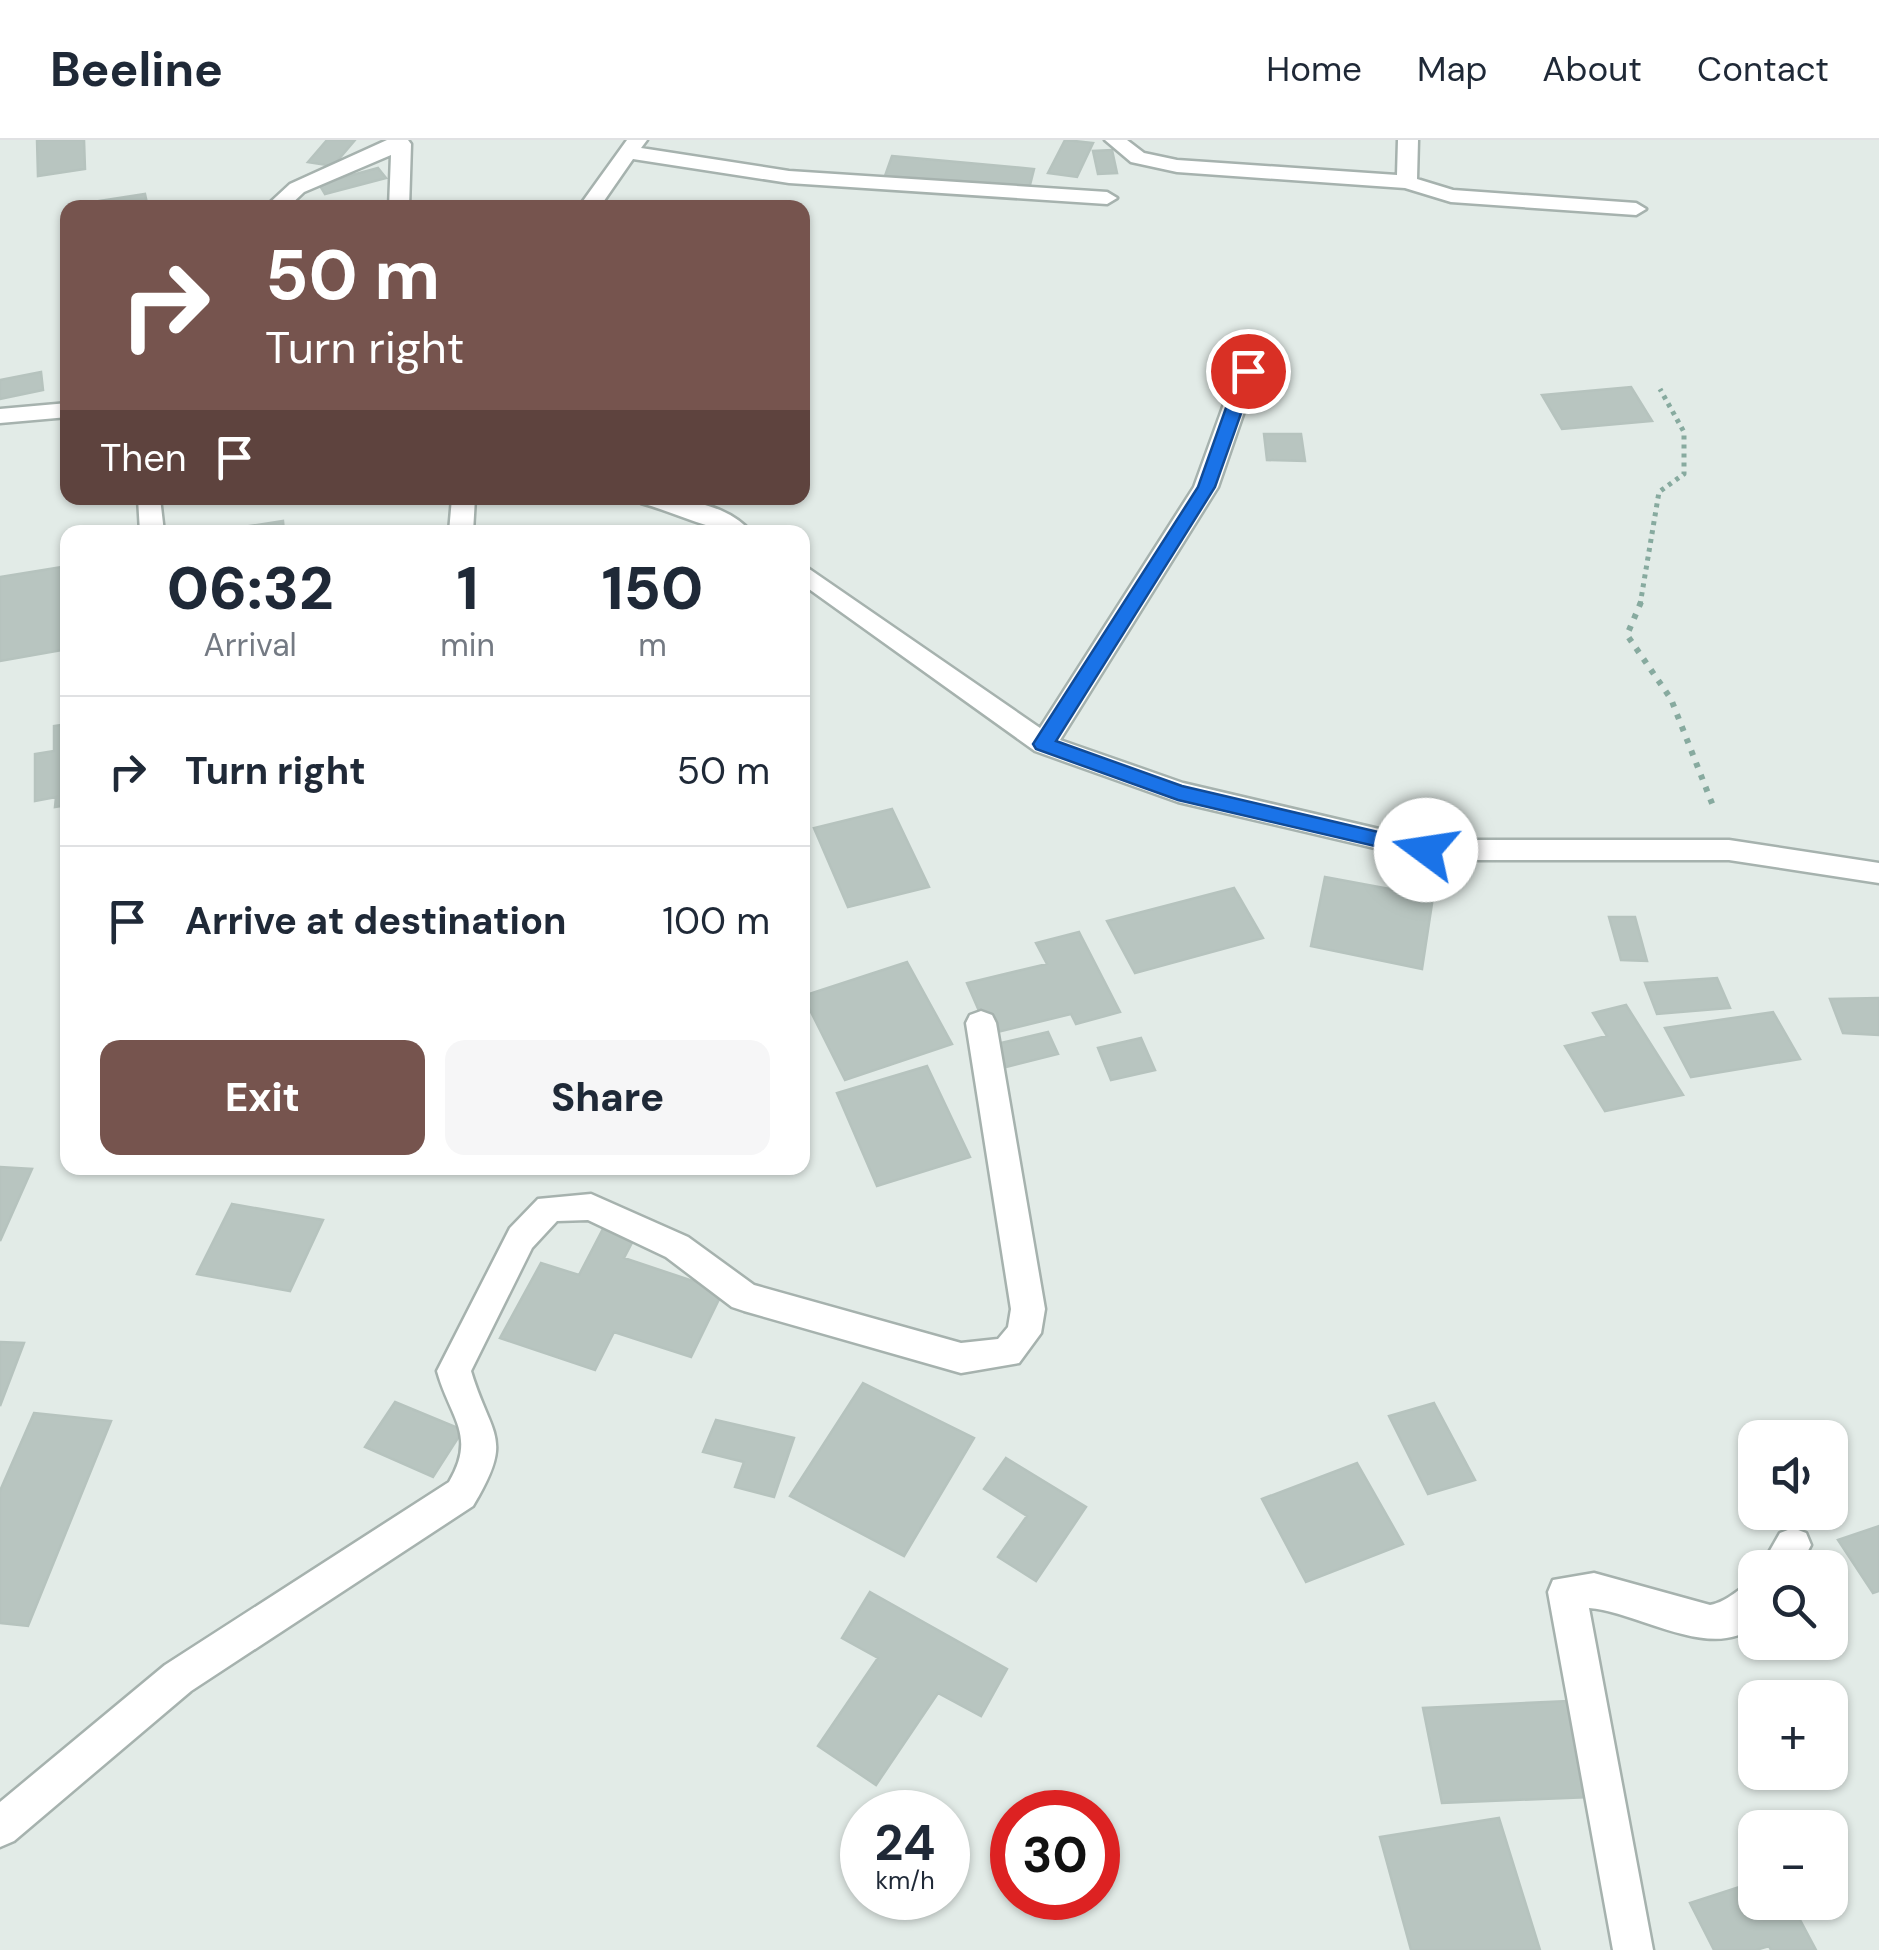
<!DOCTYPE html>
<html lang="en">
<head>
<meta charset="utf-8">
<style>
  body { margin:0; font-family:"DM Sans",sans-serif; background:#f6f6f7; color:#1f2937; height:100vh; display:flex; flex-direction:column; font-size:38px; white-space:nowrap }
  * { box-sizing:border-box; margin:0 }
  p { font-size:32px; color:#747a83 }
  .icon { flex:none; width:55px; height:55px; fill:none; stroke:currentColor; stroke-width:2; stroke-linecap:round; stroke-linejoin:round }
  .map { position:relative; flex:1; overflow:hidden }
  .details { position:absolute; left:60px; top:385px; width:750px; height:650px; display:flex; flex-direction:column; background:#fff; border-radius:20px; box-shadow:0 2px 8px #0004 }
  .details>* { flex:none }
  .guide { position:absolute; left:60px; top:60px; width:750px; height:305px; border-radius:20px; box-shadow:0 2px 8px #0004; background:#76544e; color:#fff; overflow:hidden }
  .buttons { position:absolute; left:1738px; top:1280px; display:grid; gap:20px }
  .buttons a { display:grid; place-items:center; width:110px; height:110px; border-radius:20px; background:#fff; box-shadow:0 2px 8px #0004; font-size:50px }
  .speed { position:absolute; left:840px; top:1650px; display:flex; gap:20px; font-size:50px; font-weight:700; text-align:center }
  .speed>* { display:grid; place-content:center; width:130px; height:130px; border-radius:50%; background:#fff; box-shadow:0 2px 8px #0004; line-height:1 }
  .speed small { font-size:25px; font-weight:400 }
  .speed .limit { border:15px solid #d22; background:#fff; color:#111 }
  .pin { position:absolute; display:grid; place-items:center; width:85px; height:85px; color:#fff; margin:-42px; border:5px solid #fff; border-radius:50%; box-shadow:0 2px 10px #0007 }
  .me { position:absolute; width:110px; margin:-55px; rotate:284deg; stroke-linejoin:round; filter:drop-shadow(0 0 8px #0008) }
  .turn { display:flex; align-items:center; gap:35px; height:210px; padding:0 40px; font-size:45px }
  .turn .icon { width:130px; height:130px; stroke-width:2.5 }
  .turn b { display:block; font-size:70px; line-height:85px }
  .then { display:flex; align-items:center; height:95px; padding:0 40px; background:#0003; gap:20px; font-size:38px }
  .eta { display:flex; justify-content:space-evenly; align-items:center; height:170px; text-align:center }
  .eta b { font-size:60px; font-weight:800; line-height:70px }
  .action { display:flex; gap:20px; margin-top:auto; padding:20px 40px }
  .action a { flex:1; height:115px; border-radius:20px; background:#76544e; color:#fff; font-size:40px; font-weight:800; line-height:115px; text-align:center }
  .action a+a { background:#f6f6f7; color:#1f2937 }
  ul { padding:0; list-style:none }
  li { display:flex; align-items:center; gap:30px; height:150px; padding:0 40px; border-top:2px solid #e0e1e3 }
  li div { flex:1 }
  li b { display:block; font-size:38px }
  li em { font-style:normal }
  header { display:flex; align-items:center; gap:60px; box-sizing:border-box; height:140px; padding:0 50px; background:#fff; border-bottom:2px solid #e0e1e3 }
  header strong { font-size:48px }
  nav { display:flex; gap:55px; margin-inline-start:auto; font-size:35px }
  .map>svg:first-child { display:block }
  .building { fill:#b8c5c0; stroke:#b6c3be; stroke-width:2.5 }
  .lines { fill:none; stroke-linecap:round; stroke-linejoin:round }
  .street-casing { stroke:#a6b2ae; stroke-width:5 }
  .path-far1 { stroke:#87aa9f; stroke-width:5; stroke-dasharray:4 5; stroke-linecap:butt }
  .path { stroke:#87aa9f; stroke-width:6; stroke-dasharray:5 8; stroke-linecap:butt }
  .street { fill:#fff; fill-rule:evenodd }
  .route { fill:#1a73e8; stroke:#114b97; stroke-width:2.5 }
</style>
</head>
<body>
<header>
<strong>Beeline</strong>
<nav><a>Home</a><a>Map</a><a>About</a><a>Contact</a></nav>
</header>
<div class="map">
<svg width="1879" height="1810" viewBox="0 0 1879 1810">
  <rect width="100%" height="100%" fill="#e2ebe7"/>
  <!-- building -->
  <path class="building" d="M37,0h47l1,29 -47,7z
    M327,0h28l-22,26 -25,-4z
    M1065,0l28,3 -16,34 -29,-4z
    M1112,10l5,23 -19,1 -5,-23z
    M892,16l142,13 -5,20 -144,-13z
    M378,28l8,10 -61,16 -6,-10z
    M145,54l3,14h-48l-1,-7z
    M41,232l2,18 -43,9v-19z
    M1631,247l21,34 -90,8 -20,-34z
    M1264,294h37l4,27 -38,-1z
    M283,381l1,11h-73z
    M68,426v83l-68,12v-84z
    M68,584v81l-13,2 1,-10 -21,4v-47l19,-3v-25z
    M892,669l37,78 -81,20 -34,-79z
    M1325,737l108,20 -11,72 -111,-23z
    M1234,748l29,50 -128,35 -28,-52z
    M1609,777h26l12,44 -26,-1z
    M1079,792l41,80 -44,12 -5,-10 -82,20 -22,-51 80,-19 -11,-21z
    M907,822l45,82 -107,36 -42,-84z
    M1717,838l13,30 -73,6 -12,-31z
    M1879,858v37l-36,-2 -13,-34z
    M1626,865l57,90 -78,16 -40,-65 42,-10 -14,-23z
    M1773,872l27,47 -109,18 -26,-49z
    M1048,892l10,22 -52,13 -9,-23z
    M1141,898l14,32 -44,10 -13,-32z
    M927,926l43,91 -93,29 -40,-93z
    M0,1027l32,2 -32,72z
    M232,1064l91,16 -33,71 -93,-17z
    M605,1085l31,10 -12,23 99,33 -32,66 -77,-25 -19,38 -95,-32 41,-75 38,12z
    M0,1202l24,1 -24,63z
    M863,1243l111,55 -70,118 -114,-60z
    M395,1262l68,28 -30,47 -68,-30z
    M1434,1263l41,77 -47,14 -39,-78z
    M34,1273l77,8 -83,205 -28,-3v-132z
    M716,1280l78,18 -20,59 -39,-10 9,-25 -41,-10z
    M1006,1318l80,49 -50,74 -38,-24 29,-41 -43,-27z
    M1357,1323l46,81 -97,38 -44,-83z
    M1879,1386v65l-6,2 -35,-53z
    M870,1452l137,77 -26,47 -43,-23 -62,92 -58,-39 60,-88 -36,-20z
    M1568,1561l22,96 -148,6 -19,-95z
    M1499,1678l41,132h-129l-31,-113z
    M1752,1743l3,19h7l4,9 25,-8 25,47h-45l-2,-4 -13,4h-42l-24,-47z"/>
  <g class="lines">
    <!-- street casing -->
    <g class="street-casing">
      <path id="street" d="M387,0h21l3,4 -2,64h-20l2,-53 -87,37 -17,16h-23l26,-24z
        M627,0h20l-6,8 148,23 318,21 10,6 -10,6 -318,-21 -156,-24 -34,49h-21z
        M1105,0h22l17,13 33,7 220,15 1,-35h20l-1,39 36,11 183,13 10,6 -10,6 -185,-13 -46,-14 -228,-16 -46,-10z
        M1247,224l11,7 -40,116 -158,253 123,43 243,57h303l150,23v20l-150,-23h-303l-248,-58 -143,-51 -233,-167v-20l238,164 154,-241 42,-116z
        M68,263v14l-68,6v-14z
        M138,358h22l4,34h-24z
        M452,358h23l-2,34h-24z
        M637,358c36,-2 89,4 114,34 -36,2 -73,-19 -110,-29z
        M981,871l11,4 4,8 49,286 -4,24 -22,30 -58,10 -217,-62 -12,-4 -66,-50 -78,-37 -31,1 -25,27 -61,123c20,67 44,65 2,135l-282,185 -177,150 -14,6v-45l165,-137 284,-183c28,-47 1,-64 -12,-111l73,-143 28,-29 53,-5 97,43 66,48 207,58 37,-4 10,-12 3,-18 -45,-286 4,-8z
        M1793,1388l13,5 5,12 -12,23h-39l20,-35z
        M1594,1433l116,32c20,-4 27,-17 45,-24v44c-42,38 -118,-14 -166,-17l64,342h-40l-65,-358 5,-12z"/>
    </g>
    <!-- path-far1 -->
    <path class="path-far1" d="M1640,465l19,-113 25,-18v-42l-24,-43"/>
    <!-- path -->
    <path class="path" d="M1641,462l-14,33 44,64 44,112"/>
    <!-- street -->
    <use href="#street" class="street"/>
  </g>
  <!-- route -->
  <path class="route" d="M1248,226l8,5 -41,116 -159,254 126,45 252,59 3,5 -3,5 -8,3 -248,-58 -142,-51 -3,-5 165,-257 41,-116z"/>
</svg>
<div class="buttons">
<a><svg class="icon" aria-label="sound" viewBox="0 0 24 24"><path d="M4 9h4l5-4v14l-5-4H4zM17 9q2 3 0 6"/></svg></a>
<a><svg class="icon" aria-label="search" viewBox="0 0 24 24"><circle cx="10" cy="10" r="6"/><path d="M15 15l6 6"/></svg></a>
<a>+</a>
<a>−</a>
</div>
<div class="speed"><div>24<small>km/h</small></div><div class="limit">30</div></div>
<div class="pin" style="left:1248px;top:231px;background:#d93025"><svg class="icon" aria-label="arrive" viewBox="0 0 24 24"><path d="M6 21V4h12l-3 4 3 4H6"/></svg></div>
<svg class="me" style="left:1426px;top:710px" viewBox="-20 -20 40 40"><circle r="19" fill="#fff"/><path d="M0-13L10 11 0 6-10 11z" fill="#1a73e8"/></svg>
<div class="guide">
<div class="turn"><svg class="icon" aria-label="right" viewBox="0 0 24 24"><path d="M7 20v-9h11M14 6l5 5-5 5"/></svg><div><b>50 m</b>Turn right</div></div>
<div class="then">Then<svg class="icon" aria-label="arrive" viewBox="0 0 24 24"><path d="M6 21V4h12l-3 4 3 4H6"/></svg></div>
</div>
<section class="details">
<div class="eta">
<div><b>06:32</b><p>Arrival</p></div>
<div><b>1</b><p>min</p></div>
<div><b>150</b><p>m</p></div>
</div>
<ul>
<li><svg class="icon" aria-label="right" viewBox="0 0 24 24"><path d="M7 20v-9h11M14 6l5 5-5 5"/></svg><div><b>Turn right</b></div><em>50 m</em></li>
<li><svg class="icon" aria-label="arrive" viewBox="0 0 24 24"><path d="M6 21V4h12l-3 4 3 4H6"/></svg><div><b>Arrive at destination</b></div><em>100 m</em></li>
</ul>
<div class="action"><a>Exit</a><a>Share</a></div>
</section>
</div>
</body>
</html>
